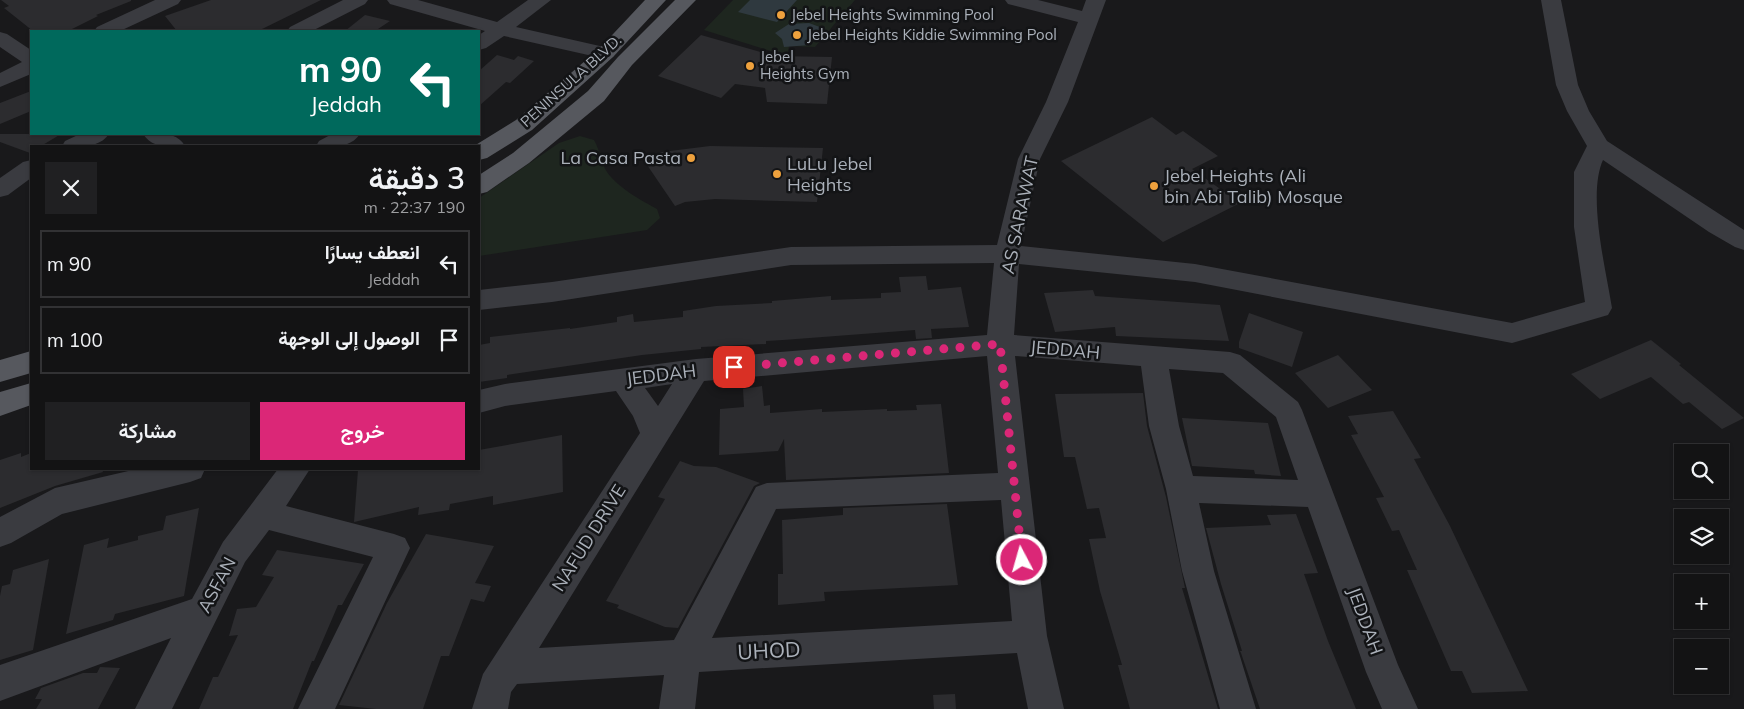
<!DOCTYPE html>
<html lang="ar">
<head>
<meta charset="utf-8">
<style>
  body { margin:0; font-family:Mulish,Vazirmatn,sans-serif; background:#202022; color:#f1f3f6; direction:rtl; height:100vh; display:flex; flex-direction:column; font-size:19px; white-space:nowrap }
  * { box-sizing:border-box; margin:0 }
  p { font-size:16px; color:#9d9ea0 }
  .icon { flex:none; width:28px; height:28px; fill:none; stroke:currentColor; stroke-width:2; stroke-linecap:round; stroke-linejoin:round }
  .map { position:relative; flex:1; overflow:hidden; direction:ltr }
  .panel { position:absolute; left:30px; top:145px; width:450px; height:325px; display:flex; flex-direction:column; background:#131314; border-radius:0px; box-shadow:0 1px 4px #0004,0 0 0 1px #323234; direction:rtl }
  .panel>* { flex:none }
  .top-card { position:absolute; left:30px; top:30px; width:450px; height:105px; border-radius:0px; box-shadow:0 1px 4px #0004,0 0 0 1px #323234; direction:rtl; background:#00695c; color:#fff; overflow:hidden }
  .fabs { position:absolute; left:1674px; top:444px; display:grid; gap:10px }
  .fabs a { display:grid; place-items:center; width:55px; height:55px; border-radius:0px; background:#131314; box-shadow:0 1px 4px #0004,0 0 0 1px #323234; font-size:25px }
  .pin { position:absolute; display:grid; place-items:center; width:42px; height:42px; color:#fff; margin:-21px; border-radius:10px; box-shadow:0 2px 8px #0006 }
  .me { position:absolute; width:55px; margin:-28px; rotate:354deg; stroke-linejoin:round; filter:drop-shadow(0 0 4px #0008) }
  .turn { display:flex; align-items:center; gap:18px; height:105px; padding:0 15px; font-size:22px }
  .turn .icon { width:65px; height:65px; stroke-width:2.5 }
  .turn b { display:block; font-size:35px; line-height:42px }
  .round { display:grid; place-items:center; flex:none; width:52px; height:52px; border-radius:0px; background:#202022 }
  .headline { display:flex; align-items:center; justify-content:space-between; height:85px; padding:0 15px }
  h1 { font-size:30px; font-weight:600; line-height:38px }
  .primary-button { display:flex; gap:10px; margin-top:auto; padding:10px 15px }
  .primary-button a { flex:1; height:58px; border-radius:0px; background:#db2777; color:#fff; font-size:20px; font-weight:600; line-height:58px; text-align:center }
  .primary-button a+a { background:#202022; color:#f1f3f6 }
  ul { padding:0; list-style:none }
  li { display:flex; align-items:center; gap:15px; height:68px; margin:0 10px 8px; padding:0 5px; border:2px solid #323234; border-radius:0px }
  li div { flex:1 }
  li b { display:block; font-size:19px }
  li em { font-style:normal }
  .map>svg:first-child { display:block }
  .green { fill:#1e261f }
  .water { fill:#2f393f }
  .building { fill:#2c2c2f }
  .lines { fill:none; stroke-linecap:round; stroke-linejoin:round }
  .minor { fill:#3a3b40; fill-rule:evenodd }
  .major { fill:#56585e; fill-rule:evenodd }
  .route { stroke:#db2777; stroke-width:9; stroke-dasharray:0 16.2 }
  .poi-dot { fill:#eea13d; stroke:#131416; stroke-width:2 }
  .labels { text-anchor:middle; stroke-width:5; stroke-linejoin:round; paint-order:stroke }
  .far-poi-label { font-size:15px; fill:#abb1ba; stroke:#131416; text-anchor:start }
  .far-street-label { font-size:15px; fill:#abb1ba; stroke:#131416 }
  .poi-label { font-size:18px; fill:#abb1ba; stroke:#131416; text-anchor:start }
  .street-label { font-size:18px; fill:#abb1ba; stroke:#131416 }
  .near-street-label { font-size:21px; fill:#abb1ba; stroke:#131416 }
</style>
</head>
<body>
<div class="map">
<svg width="1744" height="709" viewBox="0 0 1744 709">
  <rect width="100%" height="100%" fill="#19191b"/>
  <!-- green -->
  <path class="green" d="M733,0h122l-40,47 -26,-1 -1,6 -11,1 -73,-23z
    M580,136l14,4c6,10 7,23 13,32 11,16 34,28 50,37l3,9 -13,12 -168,26v-58l80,-55z"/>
  <!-- water -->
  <path class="water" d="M750,0h47l-20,22 -39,-10z
    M809,23l16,6 -7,5 -8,11 -26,2 -2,-8 -7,-6 14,-9z"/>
  <!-- building -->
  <path class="building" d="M1,0h130v1l-35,14 2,1 -30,15h-35l-29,-23 5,-2z
    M211,0h110l-63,31h-81l-12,-15z
    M365,15l25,6 -15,10h-30z
    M701,35l73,21 58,1 -5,47 -60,-2 -2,-14 -30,-4 -14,14 -63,-22z
    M497,55l17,5 4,-4 16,5 -24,22 -4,-1 -27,24v-35z
    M31,91v20l-31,13v-21z
    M1152,117l24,18 7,-4 35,25 -26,13 48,34 -77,39 -102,-81z
    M0,134h61l-20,12h-10l-1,7 -30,-11z
    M710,146l113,2 -6,54 -102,-3 -30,3 -10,4 -32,-47 19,-7z
    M926,276l2,14 33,-3 8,40 -38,2 1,9 -16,1 -1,-9 -132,10 -17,1v3l-65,3v2l-59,6 -135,20v3l-28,4v-37l11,-2v-6l80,-9v1l47,-7v-5l16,-3 1,8 49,-5v-6l33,-5 56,-3v-2l59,-5v4l50,-2v-5l20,-1 -2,-15z
    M1093,290l2,6 125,9 9,36 -113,-5 -1,-9 -60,5 -11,-39z
    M1249,313l54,19 -11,35 -53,-19v-6z
    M1651,340l30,24 -2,1 65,53 -22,11 -33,-27 -6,2 -32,-27 -51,22 -29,-25z
    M1338,355l34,35 -44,18 -33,-35z
    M762,386l2,20 6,-1v8l52,-4v3l65,-3v2l30,-1 -1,-5 25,-1 8,69 -163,7 -2,-41 -6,12 -59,4 1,-46 24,-2 -1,-18z
    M1143,393l4,33 19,71 19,91h-3l36,121h-88l-12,-44h4l-22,-74 -11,-52 17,-1 -7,-30 -12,1 -12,-52h-11l-9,-63z
    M1393,411l28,47 -7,1 36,67 78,165 -56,2 -10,-22h-11l-44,-101h10l-18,-40 -7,1 -16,-33 8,-1 -33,-62 7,-1 -10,-18z
    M1182,418l86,5 13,53 -26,-2 -1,-4 -62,-4z
    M562,435l1,57 -70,13v-9l-43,8 -1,6 -31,5 1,-8 -65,15 4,-52 121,-1v-19z
    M21,453v4l10,-4v16h71l1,3 -48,14 -55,22v-48z
    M680,461l14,5 22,1 44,16 -6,3 -76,142 -13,-1 -48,-19 2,-3 -13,-4 59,-102 -7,-2z
    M947,504l11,81 -134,7 1,9 -47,4v-31h5l-1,-54 61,-5v-7z
    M199,508l-15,88 -69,18 -2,6 -47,14 18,-89 25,-7 -2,10 31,-8v-4l25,-6 3,-14z
    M1296,514l22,59 -14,1 24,67 28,68h-96l-19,-56 -1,-2h2l-21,-67 -15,-56 65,-3 -4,-10z
    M426,534l68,12 -19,37 16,3 -7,16 -13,-3 -22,57h-8l-18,53h-47l-37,-4 48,-102z
    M277,550l87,14 -22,41h-4l-24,56h-2l-19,48h-94l14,-32h5l20,-42 -9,1 8,-27 19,-2 18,-30 -12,-2z
    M49,559l-16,91 -33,10v-64l2,-10 8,-2 3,-14z
    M100,667l20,1 -22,41h-62l6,-10h-7l6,-11 42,-15h14z
    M955,694l1,15h-22l-1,-14z"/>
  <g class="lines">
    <!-- minor -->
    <path class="minor" d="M155,0h26l-3,4 -58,27h-26l3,-4z
      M343,0h25l-3,4 -53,27h-25l3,-4z
      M387,0h31l79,22 31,-22h23l-35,27 97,22 3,4 -3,4 -7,2 -102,-23 -18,12 -7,2v-15l6,-4 -95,-27z
      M1005,0h33l44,11 4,-11h20l-38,102 -28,57 -19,87 174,18 317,59 73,-21 -11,-75v-55l13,-26 -20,-35 -11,-26 -15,-85h20l17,85 11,26 18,30 137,89v20l-9,-3 -26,-15 -106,-72c-16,35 3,110 9,148l-4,7 -96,28 -317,-61 -176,-18 -5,71 216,17 10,3 58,47 4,8 96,255 20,44h-36l-16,-37 -58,-165 -109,-4 15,68 42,138h-36l-38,-138 -16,-82 -17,-63 -8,-60 -126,-10 32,280 17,73h-36l-11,-56 -318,19 -4,37h-36l5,-34 -147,9 -6,8 -3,17h-36l11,-35 157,-241 -7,-17 -17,-25 -111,15 -26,7v-23l26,-6 191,-25 291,-24 7,-72 -203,2 -239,37 -73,8v-20l73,-8 239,-35 206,-2 21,-86 28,-57 32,-80 -70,-18zM987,356l11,117 -231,10 -11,4 -82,153 -135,8 165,-267zM1169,369l54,4 53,44 22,63 -105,-4 -14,-50zM672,384l-14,22 -13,-18zM1001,500l11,121 -300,17 64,-129z
      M0,32l7,2 24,16v24l-31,13v-14l22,-11 -22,-15z
      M80,134h29c-10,15 -31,12 -47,12l3,-5z
      M143,134c15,-1 33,-3 42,12 -15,1 -32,3 -42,-12z
      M332,134h28c-10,15 -28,12 -44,12l3,-5z
      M31,160v18l-23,17 -8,2v-19l23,-16z
      M137,469h68l-4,9 -11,4 -128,32 -51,29 -11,4v-30l55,-29z
      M278,469h32l-24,37 108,28 11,4 5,10 -75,161h-37l75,-152 -104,-27 -24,32 -73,147h-37l36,-71 -171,63v-36l192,-66 31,-57z"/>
    <!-- major -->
    <path class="major" d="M645,0h21l-53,57 -81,73 -45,28 -8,2v-14h-5l42,-26 83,-71z
      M675,0h21l-64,65 -28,36 -75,62 -42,29 -8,2v-19l34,-22 75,-62 30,-34z
      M31,351v22l-31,9v-22z
      M31,383v22l-31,11v-24z"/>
  </g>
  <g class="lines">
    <!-- route -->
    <path class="route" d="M734,367l266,-23 22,216"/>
  </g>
  <!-- markers -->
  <g class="poi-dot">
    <circle cx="781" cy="15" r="5"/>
    <circle cx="797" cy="35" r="5"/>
    <circle cx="750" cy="66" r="5"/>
    <circle cx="691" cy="158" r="5"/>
    <circle cx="777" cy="174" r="5"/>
    <circle cx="1154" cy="186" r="5"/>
  </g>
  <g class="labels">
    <!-- far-poi labels -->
    <g class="far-poi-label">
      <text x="791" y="20">Jebel Heights Swimming Pool</text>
      <text x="807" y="40">Jebel Heights Kiddie Swimming Pool</text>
      <text x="760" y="62">Jebel<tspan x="760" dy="17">Heights Gym</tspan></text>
    </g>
    <!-- far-street labels -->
    <g class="far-street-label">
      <text transform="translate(571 81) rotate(-42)" y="5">PENINSULA BLVD.</text>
    </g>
    <!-- poi labels -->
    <g class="poi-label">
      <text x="681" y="164" text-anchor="end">La Casa Pasta</text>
      <text x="787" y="170">LuLu Jebel<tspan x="787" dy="21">Heights</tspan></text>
      <text x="1164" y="182">Jebel Heights (Ali<tspan x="1164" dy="21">bin Abi Talib) Mosque</tspan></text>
    </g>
    <!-- street labels -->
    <g class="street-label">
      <text transform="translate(1020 215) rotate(-78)" y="6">AS SARAWAT</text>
      <text transform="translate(1065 350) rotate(5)" y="6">JEDDAH</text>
      <text transform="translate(661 375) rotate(-7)" y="6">JEDDAH</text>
      <text transform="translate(589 538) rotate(-58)" y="6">NAFUD DRIVE</text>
      <text transform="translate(217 585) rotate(-62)" y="6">ASFAN</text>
      <text transform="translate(1365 621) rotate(70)" y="6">JEDDAH</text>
    </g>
    <!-- near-street labels -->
    <g class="near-street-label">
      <text transform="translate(769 651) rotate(-3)" y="7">UHOD</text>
    </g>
  </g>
</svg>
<div class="fabs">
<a><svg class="icon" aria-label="search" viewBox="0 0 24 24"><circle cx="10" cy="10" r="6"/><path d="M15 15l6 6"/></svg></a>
<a><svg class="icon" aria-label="layers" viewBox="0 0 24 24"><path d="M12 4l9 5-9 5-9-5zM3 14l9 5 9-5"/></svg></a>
<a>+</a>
<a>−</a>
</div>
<div class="pin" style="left:734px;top:367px;background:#d93025"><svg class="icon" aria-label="arrive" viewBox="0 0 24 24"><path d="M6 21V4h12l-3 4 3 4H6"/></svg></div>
<svg class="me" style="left:1022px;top:560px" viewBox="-20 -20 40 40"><circle r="17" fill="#db2777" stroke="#fff" stroke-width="3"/><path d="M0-11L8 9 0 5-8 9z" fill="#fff"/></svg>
<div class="top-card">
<div class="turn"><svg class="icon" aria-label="left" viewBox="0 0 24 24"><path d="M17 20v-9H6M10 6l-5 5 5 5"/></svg><div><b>90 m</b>Jeddah</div></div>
</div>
<section class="panel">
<div class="headline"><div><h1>3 دقيقة</h1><p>190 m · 22:37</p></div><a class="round"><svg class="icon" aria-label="close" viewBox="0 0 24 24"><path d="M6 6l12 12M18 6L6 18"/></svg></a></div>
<ul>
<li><svg class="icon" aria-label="left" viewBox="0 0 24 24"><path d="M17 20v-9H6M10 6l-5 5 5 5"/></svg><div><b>انعطف يسارًا</b><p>Jeddah</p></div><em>90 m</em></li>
<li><svg class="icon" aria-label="arrive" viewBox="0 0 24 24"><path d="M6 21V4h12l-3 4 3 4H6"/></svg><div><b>الوصول إلى الوجهة</b></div><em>100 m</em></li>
</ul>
<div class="primary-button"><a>خروج</a><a>مشاركة</a></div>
</section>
</div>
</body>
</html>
